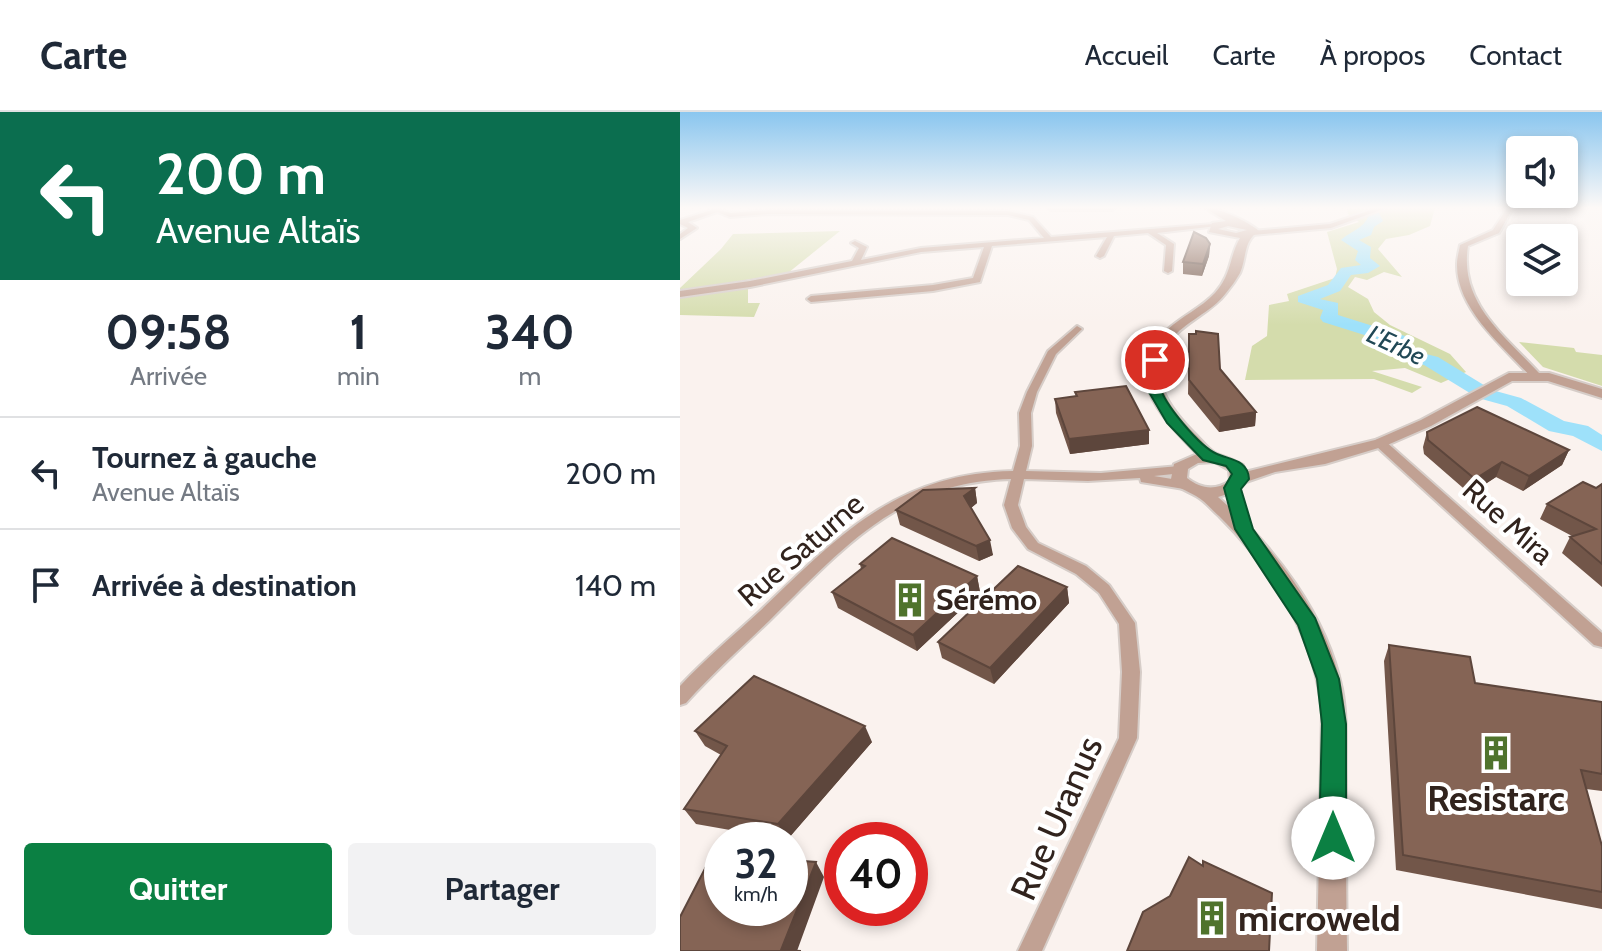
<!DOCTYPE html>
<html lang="fr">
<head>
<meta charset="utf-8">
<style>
  body { margin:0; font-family:Cabin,sans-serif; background:#f2f2f3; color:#1f2937; height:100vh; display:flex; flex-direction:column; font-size:30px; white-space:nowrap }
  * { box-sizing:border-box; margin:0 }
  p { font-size:26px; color:#747a83 }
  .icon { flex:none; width:44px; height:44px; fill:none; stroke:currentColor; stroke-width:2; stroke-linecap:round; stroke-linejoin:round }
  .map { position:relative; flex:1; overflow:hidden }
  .side { display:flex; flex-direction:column; background:#fff; width:680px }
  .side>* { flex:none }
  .banner { background:#0b6e4f; color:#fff; overflow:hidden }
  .tools { position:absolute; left:826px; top:24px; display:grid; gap:16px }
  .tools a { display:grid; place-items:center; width:72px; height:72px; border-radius:8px; background:#fff; box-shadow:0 4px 12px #0003; font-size:40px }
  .speed { position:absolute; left:24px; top:710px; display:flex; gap:16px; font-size:40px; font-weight:700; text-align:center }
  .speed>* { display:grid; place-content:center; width:104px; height:104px; border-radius:50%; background:#fff; box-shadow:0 4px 12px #0003; line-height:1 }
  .speed small { font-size:20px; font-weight:400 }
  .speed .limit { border:12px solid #d22; background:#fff; color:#111 }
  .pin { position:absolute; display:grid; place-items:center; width:68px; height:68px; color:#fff; margin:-34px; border:4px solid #fff; border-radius:50%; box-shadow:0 2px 8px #0007 }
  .me { position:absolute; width:88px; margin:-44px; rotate:0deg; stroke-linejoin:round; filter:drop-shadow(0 0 6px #0008) }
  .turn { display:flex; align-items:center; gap:28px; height:168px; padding:0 24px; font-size:36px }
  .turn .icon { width:104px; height:104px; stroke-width:2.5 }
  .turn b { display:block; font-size:56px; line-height:68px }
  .eta { display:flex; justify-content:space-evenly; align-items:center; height:136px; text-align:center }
  .eta b { font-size:48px; font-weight:800; line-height:56px }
  .action { display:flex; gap:16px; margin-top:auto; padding:16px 24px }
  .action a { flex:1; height:92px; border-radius:8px; background:#0b8043; color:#fff; font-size:32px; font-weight:800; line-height:92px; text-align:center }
  .action a+a { background:#f2f2f3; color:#1f2937 }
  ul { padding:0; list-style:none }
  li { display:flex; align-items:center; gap:24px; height:112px; padding:0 24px; border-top:2px solid #e0e1e3 }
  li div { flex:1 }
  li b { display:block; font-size:30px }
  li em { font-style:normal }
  header { display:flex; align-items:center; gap:48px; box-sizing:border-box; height:112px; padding:0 40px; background:#fff; border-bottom:2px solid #e0e1e3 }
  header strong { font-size:38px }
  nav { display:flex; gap:44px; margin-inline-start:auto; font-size:28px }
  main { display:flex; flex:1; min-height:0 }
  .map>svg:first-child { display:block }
  .green { fill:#d4dcac }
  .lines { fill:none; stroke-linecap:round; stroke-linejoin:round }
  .river { fill:#9ee1fa; fill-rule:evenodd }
  .minor-casing { stroke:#d6cdc8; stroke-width:4 }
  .tertiary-casing { stroke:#d6cdc8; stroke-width:4 }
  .minor { fill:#c1a193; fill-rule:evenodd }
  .tertiary { fill:#c1a193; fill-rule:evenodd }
  .wall { fill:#725649 }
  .shaded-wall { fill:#5d463c }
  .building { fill:#856455; stroke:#5d463c; stroke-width:2 }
  .route { fill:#0b8043; stroke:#07532c; stroke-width:2 }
  .labels { text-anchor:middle; stroke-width:8; stroke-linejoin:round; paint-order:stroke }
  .far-water-label { font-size:26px; font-style:italic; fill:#214855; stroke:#fff }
  .street-label { font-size:30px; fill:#31231d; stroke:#fff }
  .poi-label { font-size:30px; font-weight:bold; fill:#31231d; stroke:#fff; text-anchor:start }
  .near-poi-label { font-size:36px; font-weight:bold; fill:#31231d; stroke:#fff }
  .near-street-label { font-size:36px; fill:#31231d; stroke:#fff }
</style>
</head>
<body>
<header>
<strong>Carte</strong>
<nav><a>Accueil</a><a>Carte</a><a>À propos</a><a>Contact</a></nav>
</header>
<main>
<section class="side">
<div class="banner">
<div class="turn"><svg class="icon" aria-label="left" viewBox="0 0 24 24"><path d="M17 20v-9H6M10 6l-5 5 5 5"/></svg><div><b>200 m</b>Avenue Altaïs</div></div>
</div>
<div class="eta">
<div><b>09:58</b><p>Arrivée</p></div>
<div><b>1</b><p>min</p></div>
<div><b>340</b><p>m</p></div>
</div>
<ul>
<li><svg class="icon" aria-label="left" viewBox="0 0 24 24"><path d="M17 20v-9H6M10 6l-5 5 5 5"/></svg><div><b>Tournez à gauche</b><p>Avenue Altaïs</p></div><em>200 m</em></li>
<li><svg class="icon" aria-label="arrive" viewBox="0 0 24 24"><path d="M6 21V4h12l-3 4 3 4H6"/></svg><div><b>Arrivée à destination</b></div><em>140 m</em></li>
</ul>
<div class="action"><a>Quitter</a><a>Partager</a></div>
</section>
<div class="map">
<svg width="922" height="839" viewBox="0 0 922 839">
  <rect width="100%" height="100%" fill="#faf2ee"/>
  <!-- green -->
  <path class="green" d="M755,96l-5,18 -21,9 -23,4 -8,10 24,28 -18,-5 -17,8 -12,-3 -7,10 20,12 6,13 16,13 60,29 16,18 -25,11 -36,-15 -33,3 50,16 -10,6 -38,-14 -129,1 7,-34 15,-10 2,-31 20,-4 -2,-7 48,-16 2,-9 -10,-37 32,-10 -11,-8 -1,-5z
    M160,119l-52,42 -108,18v-3l41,-39 12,-15z
    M68,174v17h12l-6,14 -74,-2v-19z
    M839,230l55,6 2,4 26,3v31l-59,-19z"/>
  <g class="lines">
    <!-- river -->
    <path class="river" d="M689,101h10l4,8 -9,6 -3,8 -12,5 12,7 -1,11 10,8 -12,7 -17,2 -11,16 -20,8 18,4v12l70,22 2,13 28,7 54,33 29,8 43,23 24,5 14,9v16l-29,-15 -24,-5 -42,-25 -29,-8 -54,-33 -30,-8 -1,-13 -70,-22 -3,-4 3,-8 -25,-8v-6l30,-11 13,-17 20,-3 -6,-5 3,-9 -17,-11c10,-9 26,-13 28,-27z"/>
    <!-- minor casing -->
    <g class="minor-casing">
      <path id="minor" d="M368,96h67l-3,2h-61z
        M697,96h9l-55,20 -79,7 -4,-2 4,-2 78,-7z
        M827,96h6l-14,25 -31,13c-9,57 36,89 71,127l1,2 -5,3 -4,-1c-27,-30 -75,-68 -74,-113 0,-6 2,-13 3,-19l33,-15z
        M35,97l16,4 37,-3 240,1 25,6 18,20 162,-13 4,2 -60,7 17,11 -2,27 -4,2 -4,-2 2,-26 -18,-12 -34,3 -10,20 -4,2 -4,-2 11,-19 -115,9 -12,36 -47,9 -122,11 -4,-3 4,-3 122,-11 40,-7 11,-31 -63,5 -171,35 -70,10v-6l70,-10 102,-20 7,-13 -8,-5 4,-2 12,6 -6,13 60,-12 123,-10 -15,-18 -21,-5 -240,-1 -38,3 -13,-5 -29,10 9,6 -17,11v-5l8,-6 -8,-4v-4z
        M397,214l5,3 -26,25 -19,38 -6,21 1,33 -6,25 75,2 78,-7 4,1 2,3 -2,3 -29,3 30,5 6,4 -6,4 -43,-7 -1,-4 -52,3 -64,-2 -6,26 8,22 12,16 48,23 23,19 26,38 5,49 -3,66 -95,213h-24l101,-213 3,-66 -3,-48 -20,-31 -23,-19 -48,-25 -16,-21 -8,-23 7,-26c-112,3 -167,68 -242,142 -28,27 -57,53 -83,82l-6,2v-19c25,-27 53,-50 80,-75 78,-75 137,-138 253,-140l7,-25 -1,-33 8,-21 21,-41z
        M700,327l4,1 218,193v14l-8,-2 -218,-199 -2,-3 2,-3z"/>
    </g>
    <!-- tertiary casing -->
    <g class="tertiary-casing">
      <path id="tertiary" d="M525,96c13,-1 44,14 54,23 -16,10 -12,26 -19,42 -4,7 -9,14 -14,20 -15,20 -41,28 -56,48 -26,36 1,69 27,95 5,5 12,14 18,17 9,4 18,6 28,12l2,7 130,-32 46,-20 88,-47h40l53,16v9l-54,-17h-36l-81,45 -46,20 -60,18 -50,8 -29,10 -9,9 -19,6c56,49 109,118 124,192 6,30 3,61 4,91 0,57 0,114 1,171h-30l5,-236c-5,-76 -50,-146 -103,-199 -7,-6 -15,-16 -23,-20 -10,-6 -18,-7 -25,-17l3,-15 23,-10c-33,-35 -79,-78 -30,-124 15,-14 34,-22 48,-37 17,-19 14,-36 25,-55l-31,-6 3,-9 14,-2zM548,114l19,4 -11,3 -18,-4zM535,350l14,8 1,11c-15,10 -29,8 -43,-3l1,-9 10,-6z"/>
    </g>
    <!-- minor -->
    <use href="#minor" class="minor"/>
    <!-- tertiary -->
    <use href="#tertiary" class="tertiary"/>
  </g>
  <!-- wall -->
  <path class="wall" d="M530,132l-1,12 -7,20 -19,-2v-12z
    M509,222l67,78 -1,14 -36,6 -31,-38z
    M395,280l74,52 -79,10 -14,-41 -1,-14 21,-3z
    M747,320l142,18 -7,15 -39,26 -27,-14 -26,17 -46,-40 -1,-7z
    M922,372v103l-40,-34 8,-16 2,-1 -32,-17 7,-15 49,-16z
    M295,376l2,15 -6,5 22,47 -14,6 -79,-36 -4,-15z
    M180,452l117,12 3,16 -63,59 -79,-43 -6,-16 29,-23z
    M387,475l2,16 -75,81 -52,-26 -4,-16z
    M709,533l86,38 127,19v89l-16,-2 16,57v63l-206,-39 -12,-209z
    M15,619l177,11 -85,98 -91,-16 -12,-15 37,-54 -16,-9z"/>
  <!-- shaded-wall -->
  <path class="shaded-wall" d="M530,132l-1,12 -7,20 1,-12z
    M576,300l-1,14 -36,6 1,-14z
    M469,318v14l-79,10 -1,-15z
    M889,338l-7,15 -39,26 6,-15z
    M822,350l-6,15 -26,17 5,-15z
    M295,376l2,15 -10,8 -3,-15z
    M310,428l3,15 -14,6 -3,-15z
    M297,464l3,16 -63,59 -4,-16z
    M387,475l2,16 -75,81 -4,-16z
    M185,614l7,16 -85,98 -9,-16z
    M136,750l8,15 -27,74 -16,-1z"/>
  <!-- building -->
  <path class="building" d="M514,120l12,6 4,6 -7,20 -20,-2z
    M516,219l22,3 2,35 36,43 -36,6 -31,-38v-46h7z
    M446,274l23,44 -80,9 -14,-40 22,-3 -2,-4z
    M797,295l92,43 -40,26 -27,-14 -27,17 -47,-39 -1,-8z
    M903,370l13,6 6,-4v80l-32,-27 26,-8 -49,-25z
    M295,376l-11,8 26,44 -14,6 -80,-36 27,-20z
    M212,426l85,38 -64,59 -81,-43 33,-26 -5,-2z
    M338,454l49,21 -77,81 -52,-26z
    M709,533l81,12 5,26 127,19v72l-21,-4 21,76v46l-199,-37z
    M74,564l111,50 -87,98 -94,-15 43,-63 -32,-15z
    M33,741l9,1v54h68v-48l26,2 -35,88 20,1h-121v-34z
    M509,745l14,9v-5l69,32 -3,58h-142l16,-39 27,-16z"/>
  <!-- sky -->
  <linearGradient id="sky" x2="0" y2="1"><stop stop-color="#8ac6ef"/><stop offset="0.45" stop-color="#fdf9f7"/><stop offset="1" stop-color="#fdf9f7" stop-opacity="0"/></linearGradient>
  <rect width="922" height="213" fill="url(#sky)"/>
  <!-- route -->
  <path class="route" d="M475,244l6,4c0,8 -2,18 -1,26 3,17 40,61 57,68 14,6 31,6 32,25l-8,10 12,40 62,89 24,61 7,45v114l-4,9 -9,4 -10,-4 -4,-9 3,-114 -5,-45 -19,-54 -63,-96 -11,-41 8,-14 -6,-8 -23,-6 -36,-37 -21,-36 2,-27z"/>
  <!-- icons -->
  <defs>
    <g id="building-bare" transform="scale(2.76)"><path d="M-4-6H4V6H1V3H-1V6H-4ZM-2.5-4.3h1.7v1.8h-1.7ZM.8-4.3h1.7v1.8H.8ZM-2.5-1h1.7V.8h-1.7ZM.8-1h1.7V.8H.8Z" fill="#4f732c" stroke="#fff" stroke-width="2.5" paint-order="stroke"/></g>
  </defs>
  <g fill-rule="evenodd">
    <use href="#building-bare" x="230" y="488"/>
    <use href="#building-bare" x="816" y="641"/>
    <use href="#building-bare" x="532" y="806"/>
  </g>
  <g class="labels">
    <!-- far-water labels -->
    <g class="far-water-label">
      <text transform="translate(716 233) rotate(25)" y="9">L'Erbe</text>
    </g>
    <!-- street labels -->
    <g class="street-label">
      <text transform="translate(828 410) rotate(42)" y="10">Rue Mira</text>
      <text transform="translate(121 438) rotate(-41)" y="10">Rue Saturne</text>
    </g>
    <!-- poi labels -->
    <g class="poi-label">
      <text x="256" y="498">Sérémo</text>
    </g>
    <!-- near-poi labels -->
    <g class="near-poi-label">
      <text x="816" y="699">Resistarc</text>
      <text x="558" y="819" text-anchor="start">microweld</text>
    </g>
    <!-- near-street labels -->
    <g class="near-street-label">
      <text transform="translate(376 706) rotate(-66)" y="13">Rue Uranus</text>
    </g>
  </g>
</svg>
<div class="tools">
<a><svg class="icon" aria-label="sound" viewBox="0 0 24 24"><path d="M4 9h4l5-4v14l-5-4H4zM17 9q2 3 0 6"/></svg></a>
<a><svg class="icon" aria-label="layers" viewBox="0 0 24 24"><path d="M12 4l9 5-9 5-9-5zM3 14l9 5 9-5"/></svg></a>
</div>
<div class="speed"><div>32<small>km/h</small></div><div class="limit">40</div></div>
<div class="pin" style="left:475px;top:248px;background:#d93025"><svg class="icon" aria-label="arrive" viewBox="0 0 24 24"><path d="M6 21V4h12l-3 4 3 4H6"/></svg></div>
<svg class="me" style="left:653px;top:726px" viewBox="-20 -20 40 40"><circle r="19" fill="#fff"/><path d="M0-13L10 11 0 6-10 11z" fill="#0b8043"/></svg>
</div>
</main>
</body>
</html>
